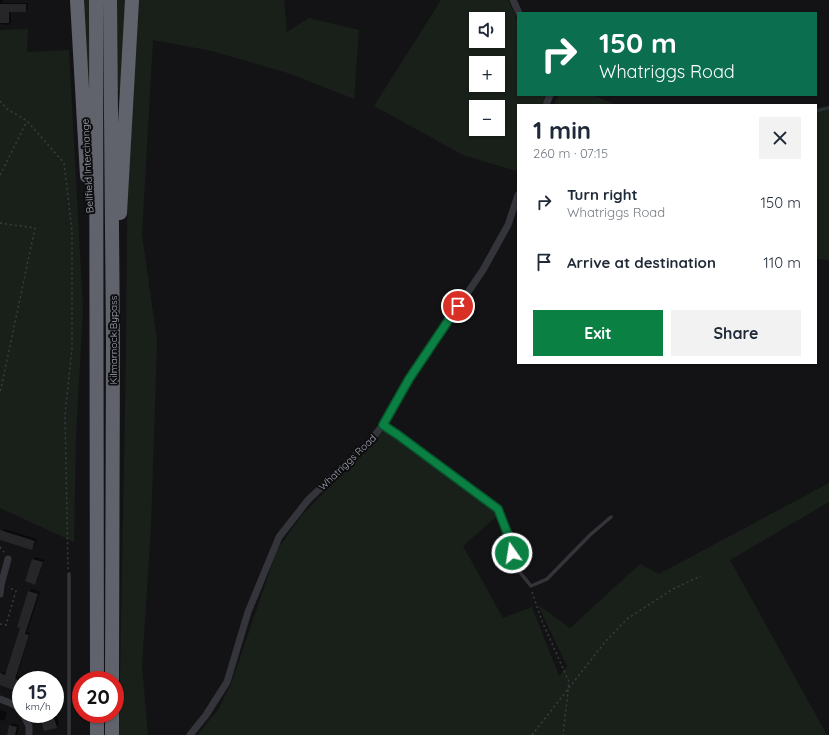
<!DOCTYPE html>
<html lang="en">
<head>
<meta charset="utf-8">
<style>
  body { margin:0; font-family:Quicksand,sans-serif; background:#f2f2f3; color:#1f2937; height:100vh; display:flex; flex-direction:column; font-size:15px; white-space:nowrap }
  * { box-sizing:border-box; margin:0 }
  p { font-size:13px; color:#747a83 }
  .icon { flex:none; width:22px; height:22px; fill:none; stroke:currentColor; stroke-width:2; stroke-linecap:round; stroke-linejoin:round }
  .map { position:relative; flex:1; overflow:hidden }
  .details { position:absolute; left:517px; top:104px; width:300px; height:260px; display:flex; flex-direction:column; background:#fff; border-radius:0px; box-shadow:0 1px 3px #0004 }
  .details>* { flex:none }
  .hud { position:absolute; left:517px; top:12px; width:300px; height:84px; border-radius:0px; box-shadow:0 1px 3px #0004; background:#0b6e4f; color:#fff; overflow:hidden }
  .fabs { position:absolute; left:469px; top:12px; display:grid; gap:8px }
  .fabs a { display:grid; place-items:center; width:36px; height:36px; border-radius:0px; background:#fff; box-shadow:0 1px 3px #0004; font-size:20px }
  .speed { position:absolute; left:12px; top:671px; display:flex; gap:8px; font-size:20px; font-weight:700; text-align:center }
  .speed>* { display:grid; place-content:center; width:52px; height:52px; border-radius:50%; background:#fff; box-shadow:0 1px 3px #0004; line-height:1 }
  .speed small { font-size:10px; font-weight:400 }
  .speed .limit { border:6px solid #d22; background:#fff; color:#111 }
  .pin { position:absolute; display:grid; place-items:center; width:34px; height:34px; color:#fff; margin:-17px; border:2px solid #fff; border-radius:50%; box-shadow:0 1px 4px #0007 }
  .me { position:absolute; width:44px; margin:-22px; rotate:347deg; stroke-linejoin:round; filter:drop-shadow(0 0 3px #0008) }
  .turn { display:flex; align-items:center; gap:14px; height:84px; padding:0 16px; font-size:18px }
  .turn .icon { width:52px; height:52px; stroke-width:2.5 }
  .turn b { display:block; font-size:28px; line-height:34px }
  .round { display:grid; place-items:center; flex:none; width:42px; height:42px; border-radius:0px; background:#f2f2f3 }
  .headline { display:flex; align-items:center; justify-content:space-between; height:68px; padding:0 16px }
  h1 { font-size:24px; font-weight:700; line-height:30px }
  .button { display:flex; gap:8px; margin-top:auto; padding:8px 16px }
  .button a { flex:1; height:46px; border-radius:0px; background:#0b8043; color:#fff; font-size:16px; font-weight:700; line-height:46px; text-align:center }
  .button a+a { background:#f2f2f3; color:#1f2937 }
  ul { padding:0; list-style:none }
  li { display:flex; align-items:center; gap:12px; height:60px; padding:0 16px }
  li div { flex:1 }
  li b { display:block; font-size:15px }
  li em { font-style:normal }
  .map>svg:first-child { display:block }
  .green { fill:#19201a; fill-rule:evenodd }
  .shadow { fill:#0007 }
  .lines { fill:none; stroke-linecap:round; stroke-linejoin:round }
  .stream { stroke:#293239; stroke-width:2.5 }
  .building { fill:#262629 }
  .path { stroke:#3a3c41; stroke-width:1.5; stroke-dasharray:2 3; stroke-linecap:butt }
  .lane { stroke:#34353a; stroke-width:3.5 }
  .street { stroke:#34353a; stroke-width:7 }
  .highway { stroke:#60636b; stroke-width:14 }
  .route-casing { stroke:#07532c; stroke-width:10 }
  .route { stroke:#0b8043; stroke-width:7 }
  .labels { text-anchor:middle; stroke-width:4; stroke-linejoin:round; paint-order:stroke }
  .street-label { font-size:10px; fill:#a4a9b6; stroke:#0e0e10 }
</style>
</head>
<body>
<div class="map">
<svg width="829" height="735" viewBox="0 0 829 735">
  <rect width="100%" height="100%" fill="#131315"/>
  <!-- green -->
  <path class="green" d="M81,0h10l1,89h-5z
    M116,0h11l-5,91h-6z
    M136,0h148l3,32 22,-14 50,12 -5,69 -63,-25 -79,-23 -59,-11 -11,194 15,107 -6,186 -9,139 6,69h-29l7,-382 2,-238z
    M441,0h67l10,21v74h28l-4,10h-24v60l-2,6 -53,-16 -89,-49zM476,19h22v22h-22zM476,63h22v22h-22zM476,107h22v22h-22z
    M28,29l-1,23 42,-2 14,260 -7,125 -2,107 -74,-34v-478z
    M559,95h34l23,10h-62z
    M829,105v155l-13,-1v-151z
    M384,431l112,80 1,5 -34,30 40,72 29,-11 27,69 8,-10 -29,-61 32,23 70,-64 19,10 170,-91v19l-99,58 97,175h-630l21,-25 13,-26 46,-134 25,-35z"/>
  <!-- shadow -->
  <path class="shadow" d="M0,0h3v3h25v6l-2,2h-15v11l-2,3 -9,-1z
    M4,529l33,10 -3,8 -2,2 -32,-10 2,-8z
    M36,557l8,3 -7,21 -2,3 -2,-25z
    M32,589l8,3 -13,40 3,1 -13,43 9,4h-5v10l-21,-6v-7l3,-5 4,1 14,-46 8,-36z
    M0,710l7,2 -2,7 -2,2 -3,-1z
    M55,710l4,14 -3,3 -15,-12 2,-1h12z
    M12,723l7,2 -2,10h-9l2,-9z"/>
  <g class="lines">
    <!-- stream -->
    <path class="stream" d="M816,111l13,-3"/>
  </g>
  <!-- building -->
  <path class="building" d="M0,4h26v8h-17v11h-9z
    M0,530l35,11 -3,9 -32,-10z
    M32,559l11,3 -8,23 -10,-4z
    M28,591l10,3 -13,40 4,1 -14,44 6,2v12l-21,-8v-12l5,2 15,-47 -3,-1z
    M45,714h8l4,14 -13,3 -4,-16z
    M9,725l8,2 -2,8h-8z"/>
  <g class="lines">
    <!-- path -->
    <path class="path" d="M0,101l7,8 20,12 37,42 8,68v118l-7,65 3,155
      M0,175l27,-54
      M0,223l35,5 -35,165
      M0,547l4,5
      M532,592l10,29 27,61 -6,53
      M0,624l6,1 10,-34 -8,-4
      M532,735l73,-93 22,-23 46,-30 28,-13"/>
    <!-- lane -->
    <path class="lane" d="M383,425l15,10 100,74 13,31 3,25 17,21 16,-7 43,-44 21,-18
      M69,574v161"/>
    <!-- street -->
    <path class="street" d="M513,0l6,13
      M546,105l4,-10
      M0,594l1,-9 7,-26
      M0,699l15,6 6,7
      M23,714l6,12v9
      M190,735l16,-20 21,-33 21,-70 31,-75 29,-37 62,-59 13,-16 26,-46 74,-109 25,-45 10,-30"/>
    <!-- highway -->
    <path class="highway" d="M77,0l10,176
      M96,0l1,680
      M110,0l3,342 -1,338
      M120,213l12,-213
      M97,714v21
      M112,714v21"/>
  </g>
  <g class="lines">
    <!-- route casing -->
    <g class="route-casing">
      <path id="route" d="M458,306l-49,73 -26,46 15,10 100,74 12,31 2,13"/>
    </g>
    <!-- route -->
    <use href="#route" class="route"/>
  </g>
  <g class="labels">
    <!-- street labels -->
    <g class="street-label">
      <text transform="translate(87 166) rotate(-93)" y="4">Bellfield Interchange</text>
      <text transform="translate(113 340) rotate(-90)" y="4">Kilmarnock Bypass</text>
      <text transform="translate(347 462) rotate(-44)" y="4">Whatriggs Road</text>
    </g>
  </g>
</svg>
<div class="fabs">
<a><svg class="icon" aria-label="sound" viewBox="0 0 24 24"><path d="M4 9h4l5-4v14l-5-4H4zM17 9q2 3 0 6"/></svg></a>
<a>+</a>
<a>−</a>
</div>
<div class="speed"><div>15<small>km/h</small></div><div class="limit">20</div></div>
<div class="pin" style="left:458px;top:306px;background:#d93025"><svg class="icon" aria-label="arrive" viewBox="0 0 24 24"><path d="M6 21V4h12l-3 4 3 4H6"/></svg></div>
<svg class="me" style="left:512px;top:553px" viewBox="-20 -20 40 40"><circle r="17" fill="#0b8043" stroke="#fff" stroke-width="3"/><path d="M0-11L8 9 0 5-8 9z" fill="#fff"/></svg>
<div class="hud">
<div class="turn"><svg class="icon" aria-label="right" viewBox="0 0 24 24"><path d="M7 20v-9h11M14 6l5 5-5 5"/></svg><div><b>150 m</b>Whatriggs Road</div></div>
</div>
<section class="details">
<div class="headline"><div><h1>1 min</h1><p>260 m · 07:15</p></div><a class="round"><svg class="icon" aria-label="close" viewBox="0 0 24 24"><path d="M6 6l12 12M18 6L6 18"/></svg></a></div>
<ul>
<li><svg class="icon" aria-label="right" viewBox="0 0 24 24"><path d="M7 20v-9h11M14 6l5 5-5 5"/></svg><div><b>Turn right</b><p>Whatriggs Road</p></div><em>150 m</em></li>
<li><svg class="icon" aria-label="arrive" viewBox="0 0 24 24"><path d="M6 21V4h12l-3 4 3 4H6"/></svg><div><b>Arrive at destination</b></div><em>110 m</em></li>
</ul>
<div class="button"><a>Exit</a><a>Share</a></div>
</section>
</div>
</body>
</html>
